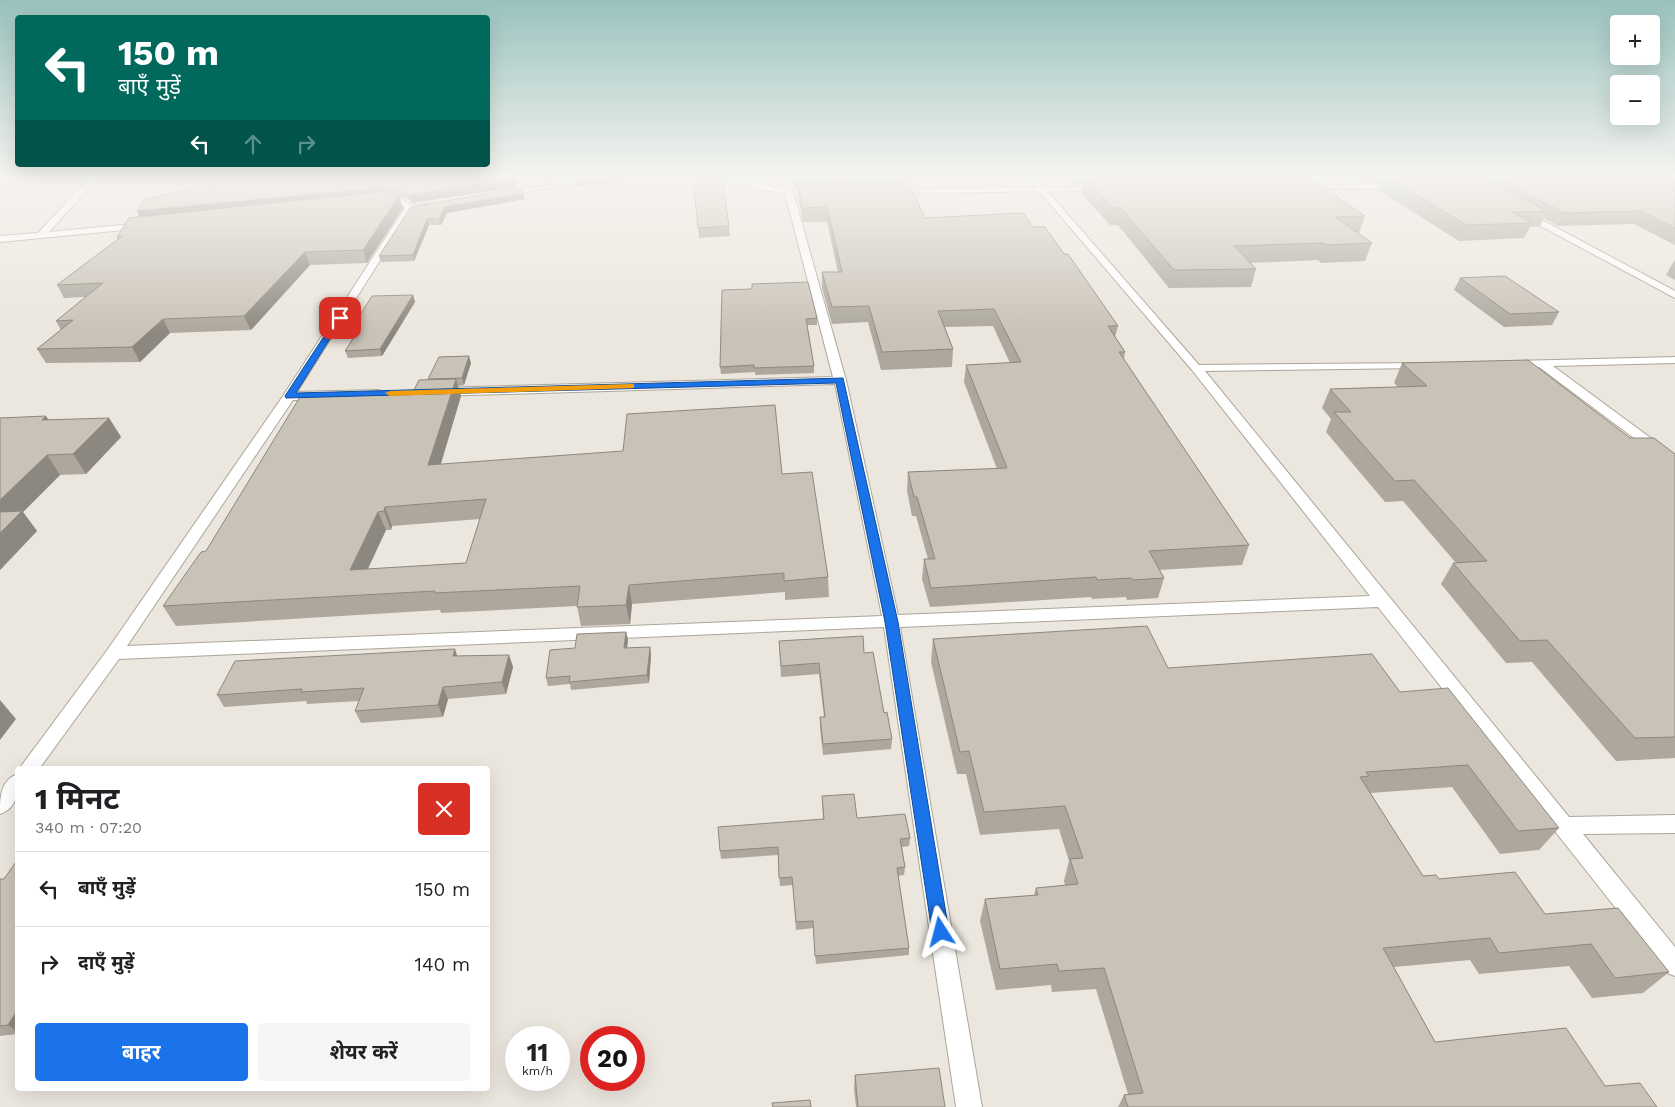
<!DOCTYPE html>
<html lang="hi">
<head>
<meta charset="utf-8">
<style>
  body { margin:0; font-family:"Work Sans","Noto Sans Devanagari",sans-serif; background:#f6f6f6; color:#202124; height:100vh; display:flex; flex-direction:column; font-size:19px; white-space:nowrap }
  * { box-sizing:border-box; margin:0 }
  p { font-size:16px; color:#757577 }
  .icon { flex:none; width:28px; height:28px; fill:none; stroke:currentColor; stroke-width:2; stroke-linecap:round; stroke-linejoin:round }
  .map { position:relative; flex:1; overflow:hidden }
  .drawer { position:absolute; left:15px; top:766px; width:475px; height:325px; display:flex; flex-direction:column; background:#fff; border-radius:5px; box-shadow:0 5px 20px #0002 }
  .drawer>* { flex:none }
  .guide { position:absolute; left:15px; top:15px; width:475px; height:152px; border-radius:5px; box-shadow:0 5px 20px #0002; background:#00695c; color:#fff; overflow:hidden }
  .buttons { position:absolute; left:1610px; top:15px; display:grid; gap:10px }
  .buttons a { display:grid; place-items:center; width:50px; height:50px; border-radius:5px; background:#fff; box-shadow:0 5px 20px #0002; font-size:25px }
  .speed { position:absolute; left:505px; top:1026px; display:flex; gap:10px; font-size:25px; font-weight:700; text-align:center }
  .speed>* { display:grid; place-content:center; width:65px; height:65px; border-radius:50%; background:#fff; box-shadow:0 5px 20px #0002; line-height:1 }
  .speed small { font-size:12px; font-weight:400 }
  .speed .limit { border:8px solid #d22; background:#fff; color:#111 }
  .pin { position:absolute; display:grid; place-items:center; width:42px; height:42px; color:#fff; margin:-21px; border-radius:10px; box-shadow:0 2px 8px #0006 }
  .me { position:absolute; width:55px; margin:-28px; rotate:351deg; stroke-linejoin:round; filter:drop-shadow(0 0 4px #0008) }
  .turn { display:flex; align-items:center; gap:18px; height:105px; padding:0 20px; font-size:22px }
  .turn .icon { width:65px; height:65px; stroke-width:2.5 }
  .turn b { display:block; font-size:35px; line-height:42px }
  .lanes { display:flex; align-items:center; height:48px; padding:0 20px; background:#0003; justify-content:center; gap:25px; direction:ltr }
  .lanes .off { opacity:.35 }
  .round { display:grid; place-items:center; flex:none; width:52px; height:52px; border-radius:5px; background:#f6f6f6 }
  .headline { display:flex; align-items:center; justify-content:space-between; height:85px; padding:0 20px }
  h1 { font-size:30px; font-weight:700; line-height:38px }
  .primary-button { display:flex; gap:10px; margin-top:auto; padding:10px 20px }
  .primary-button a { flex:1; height:58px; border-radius:5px; background:#1a73e8; color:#fff; font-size:20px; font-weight:700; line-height:58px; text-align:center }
  .primary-button a+a { background:#f6f6f6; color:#202124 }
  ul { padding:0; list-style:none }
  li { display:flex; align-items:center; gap:15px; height:75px; padding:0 20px; border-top:1px solid #e0e0e0 }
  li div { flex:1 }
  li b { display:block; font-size:19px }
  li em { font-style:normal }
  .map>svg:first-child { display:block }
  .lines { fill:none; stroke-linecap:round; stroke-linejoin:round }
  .service-casing { stroke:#aca699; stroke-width:2 }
  .minor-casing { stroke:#aca699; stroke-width:2 }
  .service { fill:#fff; fill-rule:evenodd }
  .minor { fill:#fff; fill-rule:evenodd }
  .wall { fill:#ada79d; fill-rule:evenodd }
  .shaded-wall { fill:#8d887f }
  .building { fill:#c9c2b6; stroke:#8d887f; fill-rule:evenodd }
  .route { fill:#1a73e8; stroke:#114b97 }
  .slow { fill:#f59e0b }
</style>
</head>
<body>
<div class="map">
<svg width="1675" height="1107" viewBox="0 0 1675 1107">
  <rect width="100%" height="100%" fill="#ebe6de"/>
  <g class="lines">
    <!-- service casing -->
    <g class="service-casing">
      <path id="service" d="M781,178h8l57,202 52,235 472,-19 -178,-226 -164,-192h8l163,187 226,-2 2,2 -6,3 -216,3 364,446 106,-2v18l-92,1 92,113v29l-8,-3 -289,-366 -478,20 82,480h-26l-72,-480 -765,32 -80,110h-20l89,-120 175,-253 122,-188 4,-3 4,3 -116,184 82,-2 6,4 -6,4 -86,2 -166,246 755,-30 -47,-232 -396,12 -6,-4 6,-4 394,-11z
        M1525,211l150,80v7l-153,-82 -1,-2z
        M1675,357v6l-122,3 122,90v10l-5,-1 -131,-98h-25l-6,-3 6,-3z
        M18,774c0,17 0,34 -18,40 0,-16 0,-34 18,-40z"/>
    </g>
    <!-- minor casing -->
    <g class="minor-casing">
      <path id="minor" d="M89,178h9l-49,54 93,-9 3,1v4l-145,14v-6l38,-3z
        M584,178h20l-101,18 -4,-2z
        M724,178c23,0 43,9 66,12 9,0 23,-3 30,2 -12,9 -83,-6 -96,-14z
        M1399,184h3v4l-100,1 -4,-2 4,-2z
        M1101,187l4,2 -1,2 -212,2 -4,-2 4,-2z
        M379,199l24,1 8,5 17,-1 4,2 -23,5 -8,-7 -22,-1z"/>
    </g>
    <!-- service -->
    <use href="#service" class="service"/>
    <!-- minor -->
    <use href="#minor" class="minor"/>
  </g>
  <!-- wall -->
  <path class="wall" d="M693,178h34v3h-5l7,45 1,10 -31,2z
    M748,178h32l-1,1 -24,1z
    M793,178h171l-60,2v1l21,37 108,9 31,27 54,72 -3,11 10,15 -1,7 125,186 -7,20 -83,5 5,8 -6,20 -31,2 -1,-3 -34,2 -1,-2 -161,10 -8,-28 2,-20h4l-12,-43h-4l-5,-25 1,-19 89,-3 -33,-87 2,-17 44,-2 -17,-37 -48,1 8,22 -1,18 -71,3 -13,-48 -36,2 -10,-36v-16h16l-11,-50h-24l-5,-26 -1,-8h-1l-2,-9z
    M1067,178h242l56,38 -6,17h-1l14,10 -7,18 -44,2 -3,-3 -67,3 5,6 -5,18 -82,1 -51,-63h-8l-29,-32 1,-8h-8z
    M1359,178h316v67l-41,-21 -76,2 -14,-8 -4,8 -10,1 -6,11 -65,3 -81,-51 2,-8h-15z
    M363,182l153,5 -104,16 -6,-5h-7l4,10 -36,55 -57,2 -59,65 -81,3 -30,29 -94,1 -9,-14 24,-19 -5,-9 29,-24 -21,1 -7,-13 61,-45 -1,-3 23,-20 -3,-6z
    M523,193l2,6 -78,14 -6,12h-12l-15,36 -33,1 -2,-6 32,-49z
    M1674,261h1v19l-9,-5z
    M1460,278l99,34 -7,13 -48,2 -50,-37z
    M752,289l65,29v7h-10l7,41v7l-59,2v-3l-34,2 -1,-7z
    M413,295l2,7 -33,54 -34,2 -3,-7 8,-13h-2l-2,-6z
    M471,363l-7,22 -6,1 3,10 -21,68 342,10 46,103 1,20 -44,3v-8l-153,12 -2,20 -49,2 -4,-20 -136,7 -1,-3 -264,16 -13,-20 43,-55 222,-171zM480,519l-14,44 -98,6 18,-39h5l1,-4z
    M1402,363l273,91v304l-59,3 -84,-99 -26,1 -65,-79 12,-21h3l-53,-62 -18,1 -59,-70 5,-13 -9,-11 8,-19 68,-2 -4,-4z
    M0,418l49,2 60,-2 12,19 -35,37 -26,1 -37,37 14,19 -37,39z
    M626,632l2,8 -1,8 23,-1 1,8 -2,28 -78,7 -1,-6 -22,2 -2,-8 29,-30z
    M933,639l235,29 232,24 159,136 -20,22 -39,4 -48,-67 -82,6 53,83 16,3 106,35 124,58 -26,21 -51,5 -23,-32 -90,8 -9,-14 -76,7 41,75 170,44 52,21h-539l6,-12 4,-1 -32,-105 -44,3 -1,-7 -55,5 -16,-69 5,-22 49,-4 2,-7 29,-3 -1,-4 5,-20 -10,-32 -79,6 -14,-61h-9l-26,-112z
    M779,641l85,12 28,86 -1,10 -68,6 -3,-27v-11h4l-5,-43 -38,3z
    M509,655l4,12 -7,27 -58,5 -5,18 -82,6 -6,-12 4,-10 -52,3 -1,-3 -82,6 -7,-12 240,-39z
    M822,796l35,22 53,20 -1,8 -7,1 3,20 -1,8 -6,1 11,72v7l-93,9 -3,-36 -17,2 -3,-45 -13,1 -2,-31 -57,4 -1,-8 103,-32z
    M18,859v175l-18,2v-157h4z
    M855,1075l90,32h-89l-2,-18z"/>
  <!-- shaded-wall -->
  <path class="shaded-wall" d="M515,178l1,9 -104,16 -3,-8z
    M545,178h25l-24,4z
    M600,178h47l-70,8 -1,-5z
    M381,188l3,8 -243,24 -4,-9z
    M523,193l2,6 -78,14 -6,12 -2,-6 6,-12z
    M399,196l4,12 -36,55 -4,-13z
    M427,219l2,6 -15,36 -1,-6z
    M305,252l5,13 -59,65 -7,-14z
    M413,295l2,7 -33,54 -2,-7z
    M163,319l7,14 -30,29 -8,-15z
    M469,356l2,7 -7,22 -2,-7z
    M456,379l5,17 -26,88 -7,-19z
    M46,416l13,19 -17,-15z
    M109,418l12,19 -35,37 -13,-20z
    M47,455l13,20 -37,37 14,19 -37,39v-70z
    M385,507l7,19 -1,4 -7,-19z
    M378,512l8,18 -28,59 -8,-19z
    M629,585l3,19 -2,20 -4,-19z
    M626,632l2,8 -2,16 -2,-8z
    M650,647l1,8 -2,28 -2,-8z
    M455,649l4,12 -6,-5z
    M509,655l4,12 -7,27 -4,-12z
    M443,687l5,12 -5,18 -5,-12z
    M0,700l16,19 -16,21z
    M18,1009v23l-10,-7z"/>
  <!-- building -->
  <path class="building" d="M242,178h115l6,4 53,-4h99l-106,17 -5,-5 -23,-2 -244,23 8,-12z
    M579,178h21l-24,3 -1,-2z
    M693,178h29l7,48 -31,2z
    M796,178h44l-44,1z
    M1084,178h225l56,38 -30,1 37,26 -45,2 -3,-2 -90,3 22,23 -82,1 -53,-62h-8z
    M1388,178h97l62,33 -35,1 20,11 -66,2z
    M1497,178h178v50l-34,-17 -77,2z
    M908,181l17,37 98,-5 10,14h12l19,27h4l50,72h-10l17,26h-6l130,193 -100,6 15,27 -31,2 -2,-2 -34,2 -1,-3 -165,11 -7,-29h11l-18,-62h-3l-6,-25 99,-4 -41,-103 55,-3 -27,-53 -56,2 15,38 -71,3 -13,-46 -37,1 -10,-35h20l-15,-65 -24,1 -6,-26z
    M520,188l3,5 -78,14 -6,12h-12l-14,36 -34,1 32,-49z
    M380,192l19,4 -36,54 -58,2 -61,64 -81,3 -31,28 -95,2 36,-29 -17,1 47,-38 -46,2 65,-49 -5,1 12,-19z
    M1505,276l54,36 -49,2 -50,-36z
    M808,282l9,36 -11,1 8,47 -60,2v-3l-34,2 2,-77 30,-1v-5z
    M413,295l-33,54 -35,2 13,-20 -9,1 23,-36z
    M469,356l-7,22 -34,1 11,-22z
    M1528,360l102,78h24l21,16v283l-40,1 -88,-98 -27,1 -67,-78 34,-2 -73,-81 -19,1 -61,-69h17l-21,-23 97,-3 -25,-23z
    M456,379l-28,86 195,-14 4,-37 148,-9 7,69 30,-2 16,105 -44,4v-8l-155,12 -3,20 -49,2 3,-21 -146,7 1,-2 -272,15 38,-54 5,-1 94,-154 113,-5 6,-12zM486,499l-20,64 -116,7 28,-58 6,-1 1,-4z
    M46,416l-4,4 67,-2 -36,36 -26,1 -47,45v-82z
    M22,511l-22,22v-21z
    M1147,626l21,42 204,-14 28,38 48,-4 111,140 -41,3 -50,-66 -102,7 3,4 -9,1 63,99 13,-1 3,4 76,-7 30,42 73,-6 51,64 -54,6 -24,-34 -92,9 -9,-15 -107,10 52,94 131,-14 39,58 35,-3 17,24h-529l-4,-12 19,-2 -39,-125 -45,3 -2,-7 -57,5 -15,-70 53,-4 -2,-7 42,-4 -8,-25 13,-1 -18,-52 -81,6 -15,-61 -9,1 -27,-113z
    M626,632l-2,16 26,-1 -3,28 -78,7 1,-6 -24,2 4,-28 25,-2 2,-14z
    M863,636l1,17 9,-1 11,61 3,-1 5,27 -69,5 -3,-27h5l-6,-54 -38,3 -2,-25z
    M455,649l-2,7 56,-1 -7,27 -59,5 -5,18 -83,6 9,-23 -63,4 1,-3 -85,6 18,-34z
    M854,794l3,24 48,-4 5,24 -10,1 5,28 -8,1 12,80 -94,8 -2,-35 -17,1 -4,-45 -13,1 -1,-31 -58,4 -2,-24 106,-8 -2,-23z
    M18,859v150l-10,16 -8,1v-147h4z
    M939,1068l6,39h-87l-3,-32z
    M810,1100l1,7h-38l-1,-4z"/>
  <!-- sky -->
  <linearGradient id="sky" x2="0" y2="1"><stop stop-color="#99c2be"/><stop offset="0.53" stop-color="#f6f4f0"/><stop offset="1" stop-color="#f6f4f0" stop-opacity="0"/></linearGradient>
  <rect width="1675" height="333" fill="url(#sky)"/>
  <!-- route -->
  <path class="route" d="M340,316l3,2 -47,75 547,-15 55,244 51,310 -2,6 -6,2 -6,-2 -3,-6 -47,-310 -49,-239 -550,15 -1,-2 51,-78z"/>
  <!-- slow -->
  <path class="slow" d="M631,384h3v4l-244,8 -5,-3 5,-2z"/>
</svg>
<div class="buttons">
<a>+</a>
<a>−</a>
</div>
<div class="speed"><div>11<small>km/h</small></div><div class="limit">20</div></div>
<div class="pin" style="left:340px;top:318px;background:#d93025"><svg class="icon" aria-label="arrive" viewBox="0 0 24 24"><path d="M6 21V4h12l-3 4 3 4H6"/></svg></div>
<svg class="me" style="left:941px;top:932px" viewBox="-20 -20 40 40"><path d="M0-17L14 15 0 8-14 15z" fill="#1a73e8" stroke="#fff" stroke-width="4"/></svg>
<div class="guide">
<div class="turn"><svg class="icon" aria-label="left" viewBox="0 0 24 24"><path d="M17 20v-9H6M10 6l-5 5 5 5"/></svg><div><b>150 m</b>बाएँ मुड़ें</div></div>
<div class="lanes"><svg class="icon" aria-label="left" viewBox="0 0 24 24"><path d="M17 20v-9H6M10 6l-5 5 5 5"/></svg><svg class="icon off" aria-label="ahead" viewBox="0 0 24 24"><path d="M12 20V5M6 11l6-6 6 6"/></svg><svg class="icon off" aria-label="right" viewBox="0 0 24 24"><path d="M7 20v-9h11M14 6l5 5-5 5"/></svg></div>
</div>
<section class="drawer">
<div class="headline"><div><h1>1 मिनट</h1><p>340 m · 07:20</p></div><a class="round" style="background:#d93025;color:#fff"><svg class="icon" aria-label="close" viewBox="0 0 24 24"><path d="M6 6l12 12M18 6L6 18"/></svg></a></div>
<ul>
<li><svg class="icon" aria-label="left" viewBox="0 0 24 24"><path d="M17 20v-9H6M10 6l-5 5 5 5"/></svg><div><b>बाएँ मुड़ें</b></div><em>150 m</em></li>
<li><svg class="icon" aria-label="right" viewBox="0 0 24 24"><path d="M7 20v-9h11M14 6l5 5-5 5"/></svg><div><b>दाएँ मुड़ें</b></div><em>140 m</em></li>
</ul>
<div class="primary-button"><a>बाहर</a><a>शेयर करें</a></div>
</section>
</div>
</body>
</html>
